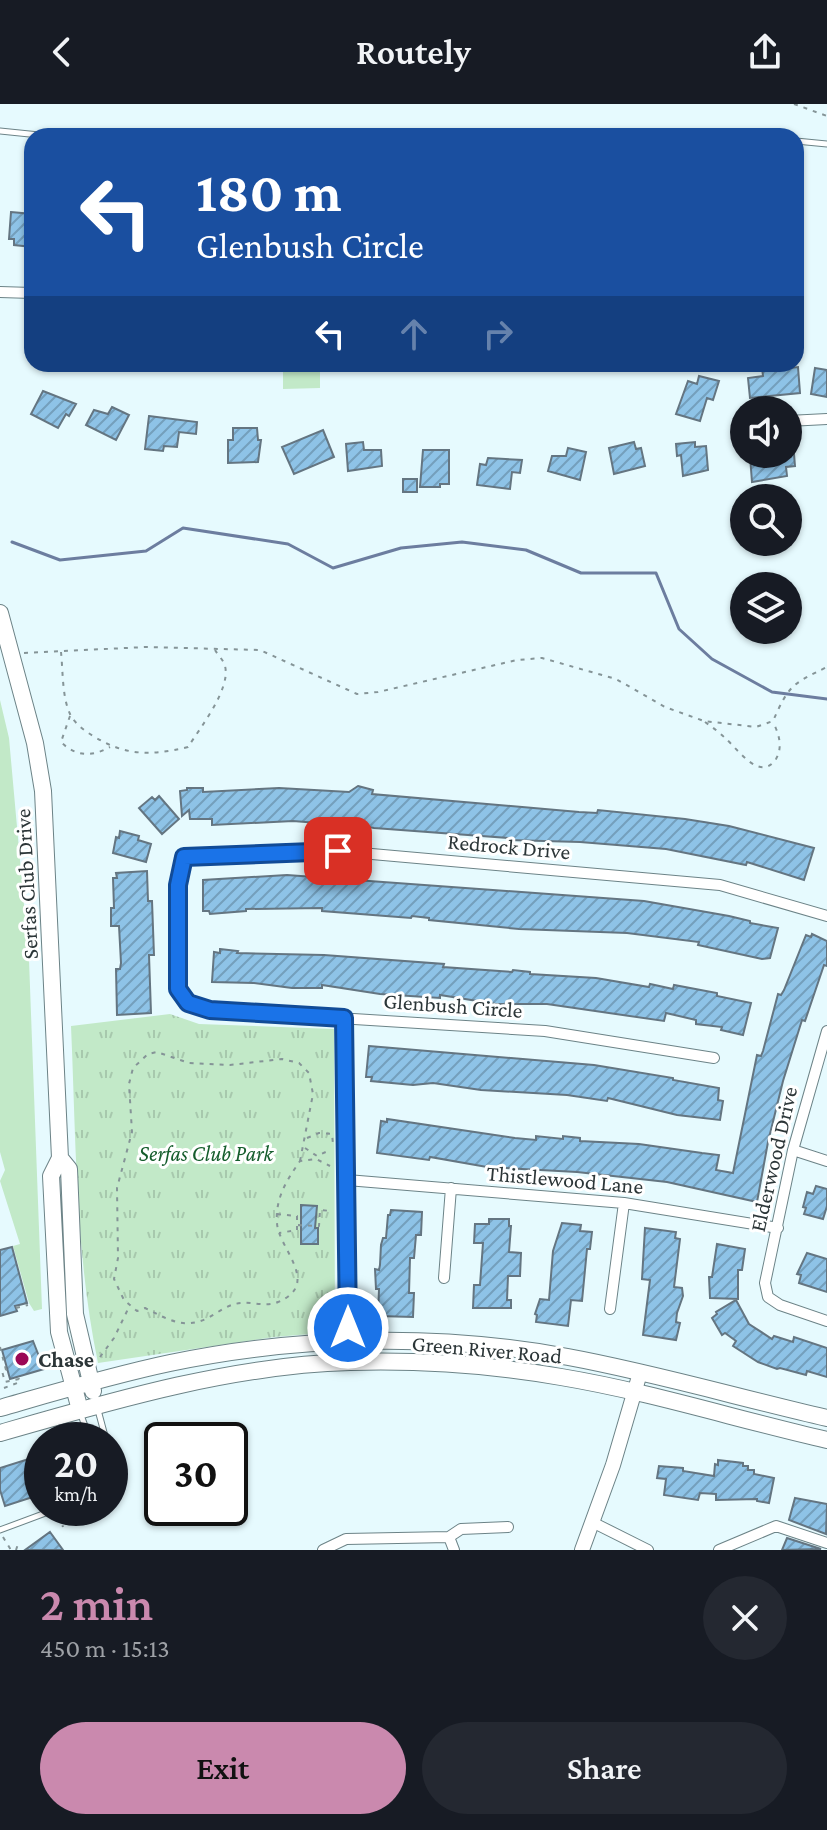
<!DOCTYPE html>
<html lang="en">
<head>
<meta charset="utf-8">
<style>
  body { margin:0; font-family:"Crimson Pro",serif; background:#242831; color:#f1f3f6; height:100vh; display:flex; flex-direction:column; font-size:30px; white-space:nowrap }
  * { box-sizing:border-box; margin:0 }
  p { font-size:26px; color:#9ea1a6 }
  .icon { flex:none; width:44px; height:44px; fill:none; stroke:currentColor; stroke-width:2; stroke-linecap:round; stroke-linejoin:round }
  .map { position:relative; height:1446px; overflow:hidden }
  .drawer { display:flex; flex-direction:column; background:#171b24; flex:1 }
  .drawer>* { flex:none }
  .banner { position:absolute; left:24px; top:24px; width:780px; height:244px; border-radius:24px; box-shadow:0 2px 6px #0004; background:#1a4fa0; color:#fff; overflow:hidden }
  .tools { position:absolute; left:730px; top:292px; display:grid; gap:16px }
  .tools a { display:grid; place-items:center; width:72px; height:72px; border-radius:50%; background:#171b24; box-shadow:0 2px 6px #0004; font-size:40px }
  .speed { position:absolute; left:24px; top:1318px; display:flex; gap:16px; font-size:40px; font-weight:700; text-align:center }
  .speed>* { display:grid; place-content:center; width:104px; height:104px; border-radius:50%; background:#171b24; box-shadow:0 2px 6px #0004; line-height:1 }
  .speed small { font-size:20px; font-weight:400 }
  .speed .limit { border:4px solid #111; border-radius:12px; background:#fff; color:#111 }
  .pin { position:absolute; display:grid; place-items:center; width:68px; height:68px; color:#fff; margin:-34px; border-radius:16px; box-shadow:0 4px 12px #0006 }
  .me { position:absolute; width:88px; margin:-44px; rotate:0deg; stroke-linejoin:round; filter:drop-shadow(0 0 6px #0008) }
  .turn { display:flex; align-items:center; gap:28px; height:168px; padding:0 40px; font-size:36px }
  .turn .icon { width:104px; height:104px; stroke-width:2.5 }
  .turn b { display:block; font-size:56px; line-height:68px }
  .lanes { display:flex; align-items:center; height:76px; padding:0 40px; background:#0003; justify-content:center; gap:40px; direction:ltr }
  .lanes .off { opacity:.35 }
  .round { display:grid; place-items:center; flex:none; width:84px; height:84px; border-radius:42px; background:#242831 }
  .head { display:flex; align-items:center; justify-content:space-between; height:136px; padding:0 40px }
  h1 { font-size:48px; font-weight:600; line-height:60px; color:#ca89ae }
  .cta { display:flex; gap:16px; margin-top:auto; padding:16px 40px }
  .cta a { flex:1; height:92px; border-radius:48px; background:#ca89ae; color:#111; font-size:32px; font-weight:600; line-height:92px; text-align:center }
  .cta a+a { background:#242831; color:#f1f3f6 }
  header { display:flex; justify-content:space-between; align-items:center; height:104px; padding:0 40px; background:#171b24; font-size:36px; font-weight:600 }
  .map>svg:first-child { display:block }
  .grass { fill:#c2e9c8 }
  .park { fill:url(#park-tufts) }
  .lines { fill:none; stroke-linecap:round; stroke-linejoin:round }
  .stream { stroke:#6c7d9f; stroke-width:3 }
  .building { fill:url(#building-hatch); stroke:#647581; stroke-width:2 }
  .lane-casing { stroke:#6c8387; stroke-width:7 }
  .street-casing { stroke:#6c8387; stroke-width:12 }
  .secondary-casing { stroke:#6c8387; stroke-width:16 }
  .primary-casing { stroke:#6c8387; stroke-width:18 }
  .path { stroke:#859497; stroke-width:2; stroke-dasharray:4 6; stroke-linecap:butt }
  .lane { stroke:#fff; stroke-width:5 }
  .street { stroke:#fff; stroke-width:10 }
  .secondary { stroke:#fff; stroke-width:14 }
  .primary { stroke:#fff; stroke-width:16 }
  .route-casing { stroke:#114b97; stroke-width:20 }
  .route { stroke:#1a73e8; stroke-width:14 }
  .poi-dot { fill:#9b0756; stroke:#fff; stroke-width:3 }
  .labels { text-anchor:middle; stroke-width:6; stroke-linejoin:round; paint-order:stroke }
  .street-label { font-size:22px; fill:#2c3638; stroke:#fff }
  .park-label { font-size:22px; font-style:italic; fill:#155d2c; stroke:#fff }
  .poi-label { font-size:22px; font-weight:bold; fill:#2c3638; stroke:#fff; text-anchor:start }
</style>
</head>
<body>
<header><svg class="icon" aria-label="back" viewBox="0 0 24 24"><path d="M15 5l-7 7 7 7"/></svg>Routely<svg class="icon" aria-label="share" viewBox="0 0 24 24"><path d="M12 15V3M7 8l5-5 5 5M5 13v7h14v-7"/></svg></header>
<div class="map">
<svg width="827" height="1446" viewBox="0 0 827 1446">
  <defs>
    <pattern id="park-tufts" width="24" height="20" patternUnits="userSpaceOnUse" patternTransform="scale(2)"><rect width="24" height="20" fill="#c2e9c8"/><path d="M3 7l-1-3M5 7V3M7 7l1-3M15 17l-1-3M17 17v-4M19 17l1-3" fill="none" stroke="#a7c8ad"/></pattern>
    <pattern id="building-hatch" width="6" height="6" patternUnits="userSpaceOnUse" patternTransform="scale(2)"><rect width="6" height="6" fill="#8ec3e7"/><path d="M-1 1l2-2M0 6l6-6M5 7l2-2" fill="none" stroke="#749fbc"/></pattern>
  </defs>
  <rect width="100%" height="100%" fill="#e6fafe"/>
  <!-- grass -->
  <path class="grass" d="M320,265v19l-37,1v-18z
    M0,596l9,38 20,222 13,349 -8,2 -5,-8 -16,-57 7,-2 -20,-63 5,-11 -5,-18z"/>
  <!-- park -->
  <path class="park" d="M170,910l29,10 135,5 1,303 -61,5 -176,26c-23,-110 -22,-225 -27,-337z"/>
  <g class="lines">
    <!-- stream -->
    <path class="stream" d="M12,438l48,18 86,-9 37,-23 105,16 45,24 68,-20 61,-6 64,8 55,23h75l23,56 33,30 60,33 55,7"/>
  </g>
  <!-- building -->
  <path class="building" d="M11,108l21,2v33l-18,-2v-6h-5z
    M774,263v3l24,-3 2,26 -50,5 -2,-20 15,-2 -1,-8z
    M815,264l12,2v27l-16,-3z
    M699,272l20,5 -6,19 -6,-2 -7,23 -24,-7 12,-33 9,3z
    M43,287l33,13 -7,12 -3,-2 -8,14 -27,-14z
    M112,303l17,8 -13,25 -30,-15 8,-15 14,4z
    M149,312l48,6 -1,12 -17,-2 -2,15 -13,-1 -1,5 -18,-2z
    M233,324h24l1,12h3l-3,22 -30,1v-23h5z
    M323,326l11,27 -40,17 -12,-27z
    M363,338l1,8h17l1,16 -34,5 -2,-27z
    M634,338l2,7 5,-1 4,18 -31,8 -5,-26z
    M695,338v5l11,-1 2,24 -25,6 -2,-21 -4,1 -1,-12z
    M568,344l18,4 -6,28 -32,-9 4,-15h14z
    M423,346h26v34h-9v3h-20z
    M774,350h20l1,12 -9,1 1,9 -35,6 -2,-26z
    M488,354l34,2 -2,13 -8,-1 -2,17 -33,-4 3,-21 6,1z
    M403,375h14v13h-14z
    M358,682l15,4 -1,4 207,18 18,1 1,-3 87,9 44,7 85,22 -10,32 -57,-18 -1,3 -80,-16 -86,-7 -72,-2v-2l-134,-10 -32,-6v3l-49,-4 -81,4v-6h-22l-1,-9 -7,6 -2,-25 7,-1v-2h16v4l76,-4 70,4z
    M159,692l20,23 -17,15 -23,-26 13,-11 3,3z
    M120,727l19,5 -1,4 13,4 -5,18 -33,-9 3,-16 3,1z
    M147,767l1,30h4l2,54h-5l2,58 -34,2 -1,-46h4l1,-6 -2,-37h-8v-18h3l-1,-30h4l-1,-5z
    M287,771l357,26 85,15 21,5v2l28,5 -8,30 -8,1 -64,-14 1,-3 -72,-9 -108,-4 -90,-9v-2l-17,-2 -1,2 -89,-7v-3l-76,1v2l-36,3 -1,-3h-6v-31z
    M812,830l15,7v25l-3,-1 -19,56 -3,-1 -19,61 -15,61 -11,60 -90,-20 -90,-10 -90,-5 -57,-10 -1,3 -52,-7 4,-32 6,1v-3l128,19 21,2v-4l27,3v-3l17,2v3l59,3 63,9 17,2 -3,15 17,3 24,-118 4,1 2,-5 15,-57 3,1 3,-5 22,-55 5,2z
    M220,845l18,2 -1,2 87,2 120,9 -1,3 69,5 1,-2 17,2v2l66,4 53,9 1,-3 23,5 1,-4 43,8v3l34,7 -8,32 -22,-5 1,-3 -26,-3v-4l-30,-7 -2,8 -117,-17h-51l-56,-9v3l-60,-4 -58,-9v3h-30l-38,-5 -42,-1 2,-30 6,1z
    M369,942l225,19 79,13v2l46,8 -1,12 5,1 -3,19 -43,-5 -69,-17 -1,3 -40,-6 -86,-5 -48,-7 -20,2 -42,-4 1,-4h-6z
    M816,1082l11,3v17l-4,13 -19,-5 2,-6 -3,-1 4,-15 6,2z
    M301,1101l16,1 -2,22h3v16h-17z
    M391,1106l31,2 -1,23h-5l-2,23h-4l-1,35h5l-1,24 -35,-1 1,-27h-3l-1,-20 4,1 1,-5 1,-20 2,-7h3l2,-23h2z
    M489,1115h20v7h2l-2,26 12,1 -1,23h-12l-1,24h4v8h-38l1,-23h6l3,-42h-9l1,-19h14z
    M562,1119l19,2 -1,6 12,1 -2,17h-3l-5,52 -11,-1 -3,26 -32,-4 1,-7 -2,-1 5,-15 9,1 4,-49z
    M645,1124l31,4 -1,6 5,1 -6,48 8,1 1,8 -6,17 -1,9 4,1 -4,17 -33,-5 7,-55 -8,-1z
    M717,1140l28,5 -3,21h-4v29l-28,-1 -1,-21h3z
    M12,1143l15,56 -12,3 2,5 -17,5v-66z
    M807,1149l20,6v33l-28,-9 2,-8 -4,-1z
    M736,1196l13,24 23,15 2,-3 19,6 1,-5 33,11v29l-20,-6 -1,4 -26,-7 -3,1 -19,-7 -25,-16 3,-5 -11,-8 -3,2 -10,-17 5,-4 -1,-2z
    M33,1237l11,28 -34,10 -8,-29z
    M35,1353l7,21v16l-37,12 -5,-16v-22z
    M718,1356l25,3v3h5v4h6v4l20,4 -5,25 -12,-2v-2l-41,1v-6l-16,-1 -2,7 -34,-5 2,-16 -9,-1 2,-12 24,2v3l31,5 1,-12 3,1z
    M795,1394l32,6 -1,30 -37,-14z
    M50,1428l13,18h-38z
    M787,1434l34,11 -39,1z"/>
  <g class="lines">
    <!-- lane casing -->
    <g class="lane-casing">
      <path id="lane" d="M0,27l49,5
        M729,31l12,1
        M796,37l31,3
        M98,1306l8,30
        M81,1311l9,25
        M0,1426l59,-22"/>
    </g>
    <!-- street casing -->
    <g class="street-casing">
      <path id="street" d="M0,188l32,1
        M788,317l39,-2
        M738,320h6
        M344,914l4,344
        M827,927l-34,119 -28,133 3,14 12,8 47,16
        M714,954l-169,-27 -335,-21 -22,-7 -10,-14v-104l6,-28 154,-6 382,34 107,31
        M793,1046l34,11
        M347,1076l277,23 154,25
        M444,1174l7,-90
        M610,1205l14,-106
        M592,1418l56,28
        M449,1433l12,-8 47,-2
        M449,1433l5,13
        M323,1446l23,-11 103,-2
        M719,1446l57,-24 51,17"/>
    </g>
    <!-- secondary casing -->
    <g class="secondary-casing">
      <path id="secondary" d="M582,1446l31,-85 27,-92"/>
    </g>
    <!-- primary casing -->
    <g class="primary-casing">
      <path id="primary" d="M0,509l35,130 8,48 17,367 -9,18 8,156 21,78
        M60,1054l9,11 6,145 18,77
        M0,1304c56,-16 113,-33 170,-45 129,-27 268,-30 398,-6 87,16 172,41 259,61
        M0,1329c111,-32 233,-68 350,-71 70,-2 142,3 211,15 90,15 178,43 266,63"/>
    </g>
    <!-- path -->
    <path class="path" d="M794,0l33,12
      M61,548c2,19 1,45 9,62 4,9 15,17 23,22 33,20 57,20 95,11 12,-19 43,-58 37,-81 -1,-5 -7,-11 -10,-16
      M24,549l122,-6 114,3 97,44 21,-2 139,-32 25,-2 74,21 49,28 39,14 52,6 17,-6c16,-36 19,-37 54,-54
      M70,612l-9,26c15,15 31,15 49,5
      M705,618c7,5 14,10 20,16 12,10 35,45 51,21 7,-12 3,-25 -3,-37
      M307,1034l12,-5 13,1 1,10
      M305,1044l12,8 13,-6
      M300,1057l13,-67 -4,-21 -10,-10 -17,-4 -52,6 -41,-2 -32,-11 -9,2 -15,14 -4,16 3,48 -15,56 1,70 -4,21 10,21 13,11 8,-3c22,11 39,22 63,10 9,-5 18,-12 27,-14 14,-4 30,4 43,-2 44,-18 0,-54 -1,-79 -2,-25 10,-43 23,-62l16,-2 14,7
      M277,1110l20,2v14l-18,3
      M298,1121l21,1 1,-16 11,1
      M16,1204l12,-3
      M0,1243l6,23 -4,1 3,11 14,-3 1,3 -16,6
      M100,1253l14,-19 15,-31
      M59,1412l4,11
      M3,1433l8,13
      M16,1446l2,-6"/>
    <!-- lane -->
    <use href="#lane" class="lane"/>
    <!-- street -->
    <use href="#street" class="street"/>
    <!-- secondary -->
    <use href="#secondary" class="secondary"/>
    <!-- primary -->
    <use href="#primary" class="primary"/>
  </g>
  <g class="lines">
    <!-- route casing -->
    <g class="route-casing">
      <path id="route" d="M338,747l-154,6 -6,28v104l10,14 22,7 134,8 4,310"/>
    </g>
    <!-- route -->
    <use href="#route" class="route"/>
  </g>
  <!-- markers -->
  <circle class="poi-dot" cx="22" cy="1255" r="8"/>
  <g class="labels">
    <!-- street labels -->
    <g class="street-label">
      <text transform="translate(509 742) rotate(5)" y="8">Redrock Drive</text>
      <text transform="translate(26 780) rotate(-93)" y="8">Serfas Club Drive</text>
      <text transform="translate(453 901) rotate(4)" y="8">Glenbush Circle</text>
      <text transform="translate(773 1055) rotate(-77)" y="8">Elderwood Drive</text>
      <text transform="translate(565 1075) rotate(5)" y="8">Thistlewood Lane</text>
      <text transform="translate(487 1245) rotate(5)" y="8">Green River Road</text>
    </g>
    <!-- park labels -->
    <g class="park-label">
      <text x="206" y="1057">Serfas Club Park</text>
    </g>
    <!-- poi labels -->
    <g class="poi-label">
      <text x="38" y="1263">Chase</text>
    </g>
  </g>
</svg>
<div class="tools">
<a><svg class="icon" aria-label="sound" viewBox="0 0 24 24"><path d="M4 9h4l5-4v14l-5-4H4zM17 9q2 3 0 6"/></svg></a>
<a><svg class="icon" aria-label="search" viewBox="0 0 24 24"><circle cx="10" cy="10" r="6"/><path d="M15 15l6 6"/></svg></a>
<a><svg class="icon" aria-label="layers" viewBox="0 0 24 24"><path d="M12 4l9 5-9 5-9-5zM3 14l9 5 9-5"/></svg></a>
</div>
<div class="speed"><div>20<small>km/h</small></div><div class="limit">30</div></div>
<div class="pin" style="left:338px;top:747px;background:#d93025"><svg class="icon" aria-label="arrive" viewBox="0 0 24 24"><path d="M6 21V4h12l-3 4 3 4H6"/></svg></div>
<svg class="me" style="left:348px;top:1224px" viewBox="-20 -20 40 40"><circle r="17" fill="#1a73e8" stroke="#fff" stroke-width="3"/><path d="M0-11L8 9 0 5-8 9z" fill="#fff"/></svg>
<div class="banner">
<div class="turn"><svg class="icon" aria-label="left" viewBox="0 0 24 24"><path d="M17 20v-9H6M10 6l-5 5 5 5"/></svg><div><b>180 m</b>Glenbush Circle</div></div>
<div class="lanes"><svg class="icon" aria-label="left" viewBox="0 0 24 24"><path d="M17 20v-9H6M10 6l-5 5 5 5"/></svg><svg class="icon off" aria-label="ahead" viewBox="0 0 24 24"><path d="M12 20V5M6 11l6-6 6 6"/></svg><svg class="icon off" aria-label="right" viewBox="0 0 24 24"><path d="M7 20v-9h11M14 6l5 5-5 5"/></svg></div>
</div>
</div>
<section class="drawer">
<div class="head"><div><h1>2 min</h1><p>450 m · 15:13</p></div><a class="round"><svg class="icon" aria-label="close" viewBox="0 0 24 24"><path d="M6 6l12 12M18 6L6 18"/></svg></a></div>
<div class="cta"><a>Exit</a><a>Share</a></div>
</section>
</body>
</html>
